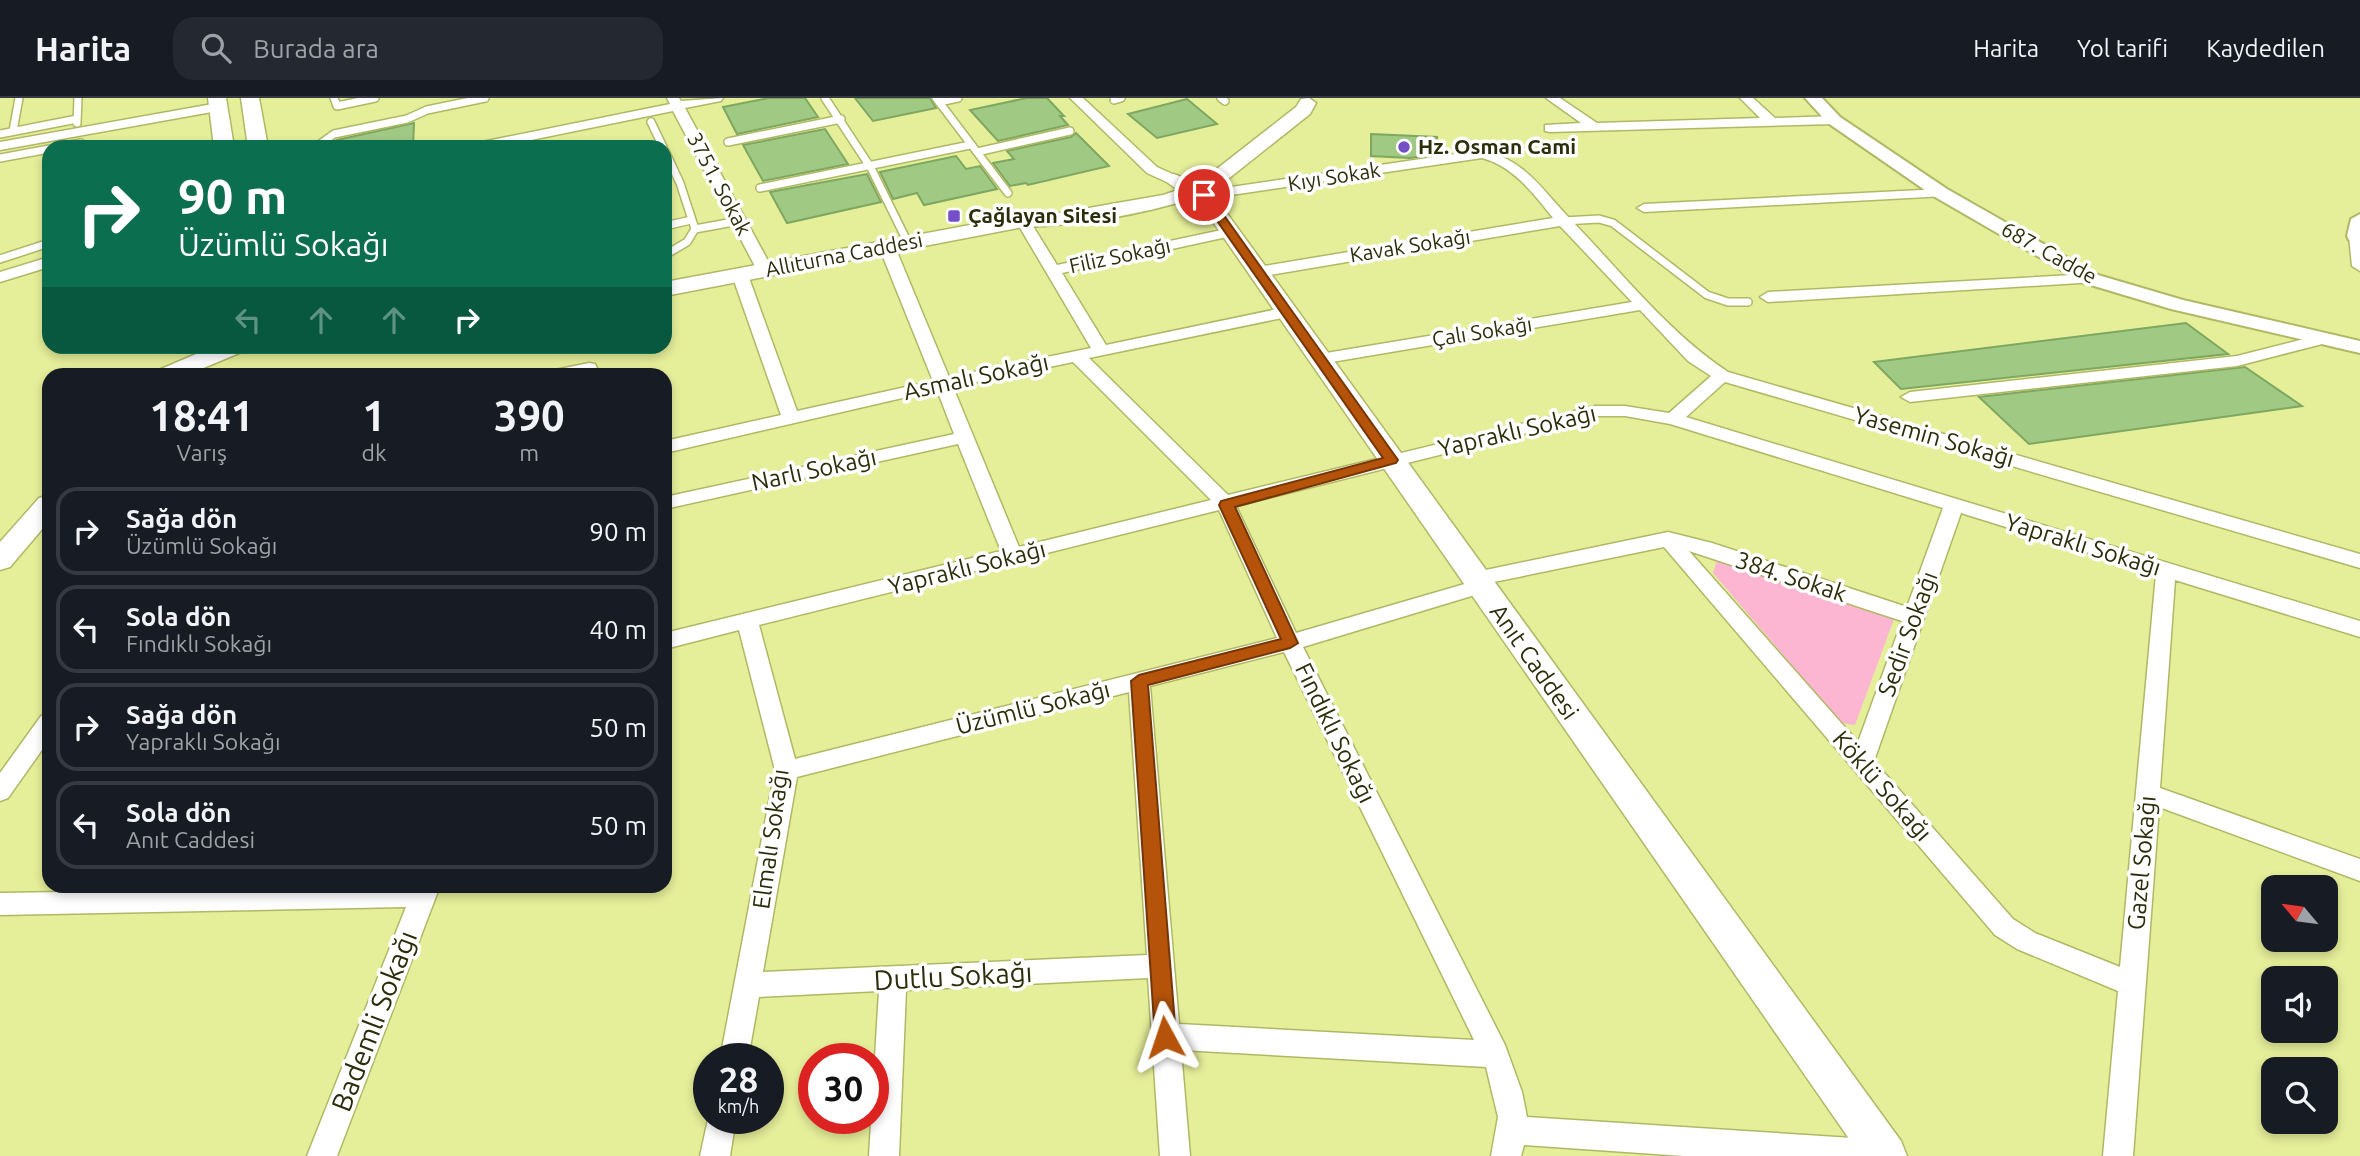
<!DOCTYPE html>
<html lang="tr">
<head>
<meta charset="utf-8">
<style>
  body { margin:0; font-family:Ubuntu,sans-serif; background:#242831; color:#f1f3f6; height:100vh; display:flex; flex-direction:column; font-size:26px; white-space:nowrap }
  * { box-sizing:border-box; margin:0 }
  p { font-size:23px; color:#9ea1a6 }
  .icon { flex:none; width:38px; height:38px; fill:none; stroke:currentColor; stroke-width:2; stroke-linecap:round; stroke-linejoin:round }
  .map { position:relative; flex:1; overflow:hidden }
  .details { position:absolute; left:42px; top:270px; width:630px; height:525px; display:flex; flex-direction:column; background:#171b24; border-radius:21px; box-shadow:0 4px 10px #0003 }
  .details>* { flex:none }
  .top-card { position:absolute; left:42px; top:42px; width:630px; height:214px; border-radius:21px; box-shadow:0 4px 10px #0003; background:#0b6e4f; color:#fff; overflow:hidden }
  .needle { width:46px; rotate:299deg }
  .tools { position:absolute; left:2261px; top:777px; display:grid; gap:14px }
  .tools a { display:grid; place-items:center; width:77px; height:77px; border-radius:14px; background:#171b24; box-shadow:0 4px 10px #0003; font-size:35px }
  .speed { position:absolute; left:693px; top:945px; display:flex; gap:14px; font-size:35px; font-weight:700; text-align:center }
  .speed>* { display:grid; place-content:center; width:91px; height:91px; border-radius:50%; background:#171b24; box-shadow:0 4px 10px #0003; line-height:1 }
  .speed small { font-size:18px; font-weight:400 }
  .speed .limit { border:10px solid #d22; background:#fff; color:#111 }
  .pin { position:absolute; display:grid; place-items:center; width:60px; height:60px; color:#fff; margin:-30px; border:4px solid #fff; border-radius:50%; box-shadow:0 2px 7px #0007 }
  .me { position:absolute; width:77px; margin:-38px; rotate:355deg; stroke-linejoin:round; filter:drop-shadow(0 0 5px #0008) }
  .turn { display:flex; align-items:center; gap:24px; height:147px; padding:0 21px; font-size:32px }
  .turn .icon { width:91px; height:91px; stroke-width:2.5 }
  .turn b { display:block; font-size:49px; line-height:60px }
  .lanes { display:flex; align-items:center; height:66px; padding:0 21px; background:#0003; justify-content:center; gap:35px; direction:ltr }
  .lanes .off { opacity:.35 }
  .eta { display:flex; justify-content:space-evenly; align-items:center; height:119px; text-align:center }
  .eta b { font-size:42px; font-weight:600; line-height:49px }
  ul { padding:0; list-style:none }
  li { display:flex; align-items:center; gap:21px; height:88px; margin:0 14px 10px; padding:0 7px; border:4px solid #363941; border-radius:21px }
  li div { flex:1 }
  li b { display:block; font-size:26px }
  li em { font-style:normal }
  header { display:flex; align-items:center; gap:42px; box-sizing:border-box; height:98px; padding:0 35px; background:#171b24; border-bottom:2px solid #363941 }
  header strong { font-size:33px }
  nav { display:flex; gap:38px; margin-inline-start:auto; font-size:24px }
  .search { width:490px; height:63px; background:#242831; display:flex; align-items:center; gap:18px; box-sizing:border-box; padding:0 24px; border-radius:21px; color:#9ea1a6; font-size:26px }
  .map>svg:first-child { display:block }
  .green { fill:#fcb6d2 }
  .building { fill:#a0ca83; stroke:#7ea761; stroke-width:2 }
  .lines { fill:none; stroke-linecap:round; stroke-linejoin:round }
  .service-casing { stroke:#b0b865; stroke-width:10 }
  .minor-casing { stroke:#b0b865; stroke-width:3 }
  .tertiary-casing { stroke:#b0b865; stroke-width:4 }
  .secondary-casing { stroke:#b0b865; stroke-width:3 }
  .service { stroke:#fff; stroke-width:7 }
  .minor { fill:#fff; fill-rule:evenodd }
  .tertiary { fill:#fff; fill-rule:evenodd }
  .secondary { fill:#fff; fill-rule:evenodd }
  .route { fill:#b45309; stroke:#753606; stroke-width:2 }
  .poi-dot { fill:#744fc8; stroke:#fff; stroke-width:2.5 }
  .labels { text-anchor:middle; stroke-width:7; stroke-linejoin:round; paint-order:stroke }
  .far-poi-label { font-size:21px; font-weight:bold; fill:#2c2e0b; stroke:#fff; text-anchor:start }
  .far-street-label { font-size:21px; fill:#2c2e0b; stroke:#fff }
  .street-label { font-size:24px; fill:#2c2e0b; stroke:#fff }
  .near-street-label { font-size:28px; fill:#2c2e0b; stroke:#fff }
</style>
</head>
<body>
<header>
<strong>Harita</strong>
<div class="search"><svg class="icon" aria-label="search" viewBox="0 0 24 24"><circle cx="10" cy="10" r="6"/><path d="M15 15l6 6"/></svg>Burada ara</div>
<nav><a>Harita</a><a>Yol tarifi</a><a>Kaydedilen</a></nav>
</header>
<div class="map">
<svg width="2360" height="1058" viewBox="0 0 2360 1058">
  <rect width="100%" height="100%" fill="#e5ee99"/>
  <!-- green -->
  <path class="green" d="M1717,462l177,59 -39,106 -14,-2 -128,-150z"/>
  <!-- building -->
  <path class="building" d="M769,0h36l13,19 -81,17 -14,-27z
    M855,0h75l6,10 -63,13z
    M1027,0h20l17,18h-4l8,9 -70,16 -28,-31z
    M1187,1l30,25 -60,14 -29,-24z
    M414,25l-1,24h-81v-4l5,-3z
    M825,31l23,35 -85,17 -20,-36z
    M1076,35l33,33 -81,19 -2,-2 -16,3 -17,-23 21,-4 -7,-8 64,-14z
    M1371,36l66,3 1,17 -28,4 -39,-2z
    M956,58l10,13 14,-3 17,23 -73,16 -7,-12 -24,6 -13,-27z
    M867,76l14,28 -94,21 -17,-31z
    M2186,225l42,31 -327,35 -27,-27z
    M2245,269l57,39 -273,38 -50,-47z"/>
  <g class="lines">
    <!-- service casing -->
    <g class="service-casing">
      <path id="service" d="M334,0l3,8 38,-8
        M825,0l46,70 37,75
        M936,0l72,95
        M1221,0l4,3
        M1114,2l7,-2
        M939,4l19,-4
        M651,24l12,25
        M77,25l1,-25
        M13,33l6,-33
        M0,36l77,-15
        M728,44l113,-23
        M59,49l22,-4
        M316,49l18,-13 73,-15 20,-9 58,-12
        M665,53l15,32 15,46 -8,13 -22,13
        M977,54l93,-21
        M0,60l49,-9
        M760,90l210,-43
        M1563,123l36,-2 14,4 94,72 21,7h20
        M665,128l26,-6
        M695,131l44,-8
        M0,161l49,-16"/>
    </g>
    <!-- minor casing -->
    <g class="minor-casing">
      <path id="minor" d="M667,0h12l2,3 42,-3 -2,3 -36,7 88,162 -3,3h-10l-3,-3 -84,-159 -176,36h-27l7,-4 193,-39z
        M1070,0h13l74,69 22,10v6h-10l-22,-10z
        M1546,0h14l37,25 163,-5 -20,-20h13l22,20 59,-2 7,4 -7,4 -284,8 -5,-1v-6l36,-2z
        M218,5l6,4 -1,3 -223,40v-8z
        M1482,52c46,11 60,41 91,72 49,51 96,111 155,150l632,182v14l-635,-186 -39,35 674,204v16l-185,-57 -15,208 200,71v22l-201,-74 -26,349h-30l15,-165 -101,-42 -22,-14 -331,-388 -175,36 2,3 -3,5 -185,56 202,398 17,47 5,25 357,23 10,5 4,11h-214l-160,-11 -3,11h-30l7,-39 -12,-50 -305,-17 9,106h-30l-12,-178 -242,12 -7,166h-30l10,-165 -120,6 -11,62h-28l55,-289 -36,-140 -74,19v-16l336,-82 -43,-107 -293,65v-12l289,-63 -17,-44 -272,63v-12l116,-26 -49,-140 3,-3 5,-2 8,5 49,136 136,-30 -54,-134 3,-3h10l3,3 54,130 142,-29 -75,-127 2,-3h10l29,47 174,-37 5,1 2,3 -2,3 -174,38 44,72 181,-38 6,2 2,3 -8,5 -198,41 139,137 367,-89h30l44,7 42,-37 -23,-15 -48,-51 -320,54 -8,-5 8,-5 312,-52 -72,-76 -302,51 -8,-5 8,-5 295,-49c-19,-24 -40,-52 -71,-60l-278,41 -7,-4 7,-4zM1073,264l138,138 -192,47 -66,-160zM1595,318h30l45,8 273,84 -36,99 -195,-64 -44,-11 -192,40 -7,2 -3,5 2,4 -172,50 -60,-127zM1219,412l58,128 -482,121 -36,-134zM1961,415l195,61 -36,393 -85,-34 -22,-14 -139,-158zM1689,453l213,70 -44,121zM1284,554l190,388 -295,-16 -29,-338zM1129,594l18,263 -384,17 34,-195z
        M1941,91l5,1v6l-302,16 -7,-4 7,-4z
        M2356,134l4,1v38l-8,-5 -3,-30z
        M49,159v10l-49,15v-10z
        M2091,176l5,2 3,3 -3,3 -328,20 -8,-5 8,-5z
        M2324,236l6,2 2,3 -2,3 -93,24 -327,36 -9,-5 9,-5 327,-36z
        M589,265l6,1 2,4 -2,4 -13,2h-30l3,-4z
        M49,615v27l-41,58 -8,3v-28l41,-57z
        M440,788l-103,270h-30l99,-249 -406,8v-22z
        M709,1017v3h27l-6,38h-30z"/>
    </g>
    <!-- tertiary casing -->
    <g class="tertiary-casing">
      <path id="tertiary" d="M1805,0h17l18,19 107,72 151,86 85,25 177,41v12l-189,-44 -87,-26 -149,-86 -107,-74z
        M2360,116v27l-11,-1 -2,-4 4,-17z"/>
    </g>
    <!-- secondary casing -->
    <g class="secondary-casing">
      <path id="secondary" d="M208,0h18l8,49h-20z
        M241,0h18l9,49h-20z
        M1309,0l7,5 -6,11 -87,69 -13,7 691,951 6,15h-46l-664,-957 -3,-1c-54,17 -115,27 -171,29l-358,69v-14l358,-67 31,-1 109,-19 15,-5 -14,-10 3,-4 7,-2 20,8 15,-7 87,-68 5,-8z
        M215,248h32l-3,5 -55,23h-31l3,-5z
        M49,397v26l-39,46 -10,3v-28l39,-44z"/>
    </g>
    <!-- service -->
    <use href="#service" class="service"/>
    <!-- minor -->
    <use href="#minor" class="minor"/>
    <!-- tertiary -->
    <use href="#tertiary" class="tertiary"/>
    <!-- secondary -->
    <use href="#secondary" class="secondary"/>
  </g>
  <!-- route -->
  <path class="route" d="M1204,94l4,1 190,267 -2,3 -161,44 63,136 -8,5 -142,37 28,352 -3,6 -8,3 -7,-3 -3,-6 -24,-356 8,-6 142,-36 -62,-134 2,-4 162,-43 -184,-263z"/>
  <!-- markers -->
  <g class="poi-dot">
    <circle cx="1404" cy="49" r="7"/>
    <rect x="947" y="111" width="14" height="14" rx="3.5"/>
  </g>
  <g class="labels">
    <!-- far-poi labels -->
    <g class="far-poi-label">
      <text x="1418" y="56">Hz. Osman Cami</text>
      <text x="968" y="125">Çağlayan Sitesi</text>
    </g>
    <!-- far-street labels -->
    <g class="far-street-label">
      <text transform="translate(1334 79) rotate(-9)" y="7">Kıyı Sokak</text>
      <text transform="translate(719 86) rotate(62)" y="7">3751. Sokak</text>
      <text transform="translate(1410 148) rotate(-9)" y="7">Kavak Sokağı</text>
      <text transform="translate(2049 155) rotate(29)" y="7">687. Cadde</text>
      <text transform="translate(844 157) rotate(-11)" y="7">Allıturna Caddesi</text>
      <text transform="translate(1120 158) rotate(-12)" y="7">Filiz Sokağı</text>
      <text transform="translate(1482 234) rotate(-9)" y="7">Çalı Sokağı</text>
    </g>
    <!-- street labels -->
    <g class="street-label">
      <text transform="translate(976 279) rotate(-12)" y="8">Asmalı Sokağı</text>
      <text transform="translate(1517 333) rotate(-13)" y="8">Yapraklı Sokağı</text>
      <text transform="translate(1934 339) rotate(16)" y="8">Yasemin Sokağı</text>
      <text transform="translate(814 372) rotate(-12)" y="8">Narlı Sokağı</text>
      <text transform="translate(2083 447) rotate(17)" y="8">Yapraklı Sokağı</text>
      <text transform="translate(967 470) rotate(-14)" y="8">Yapraklı Sokağı</text>
      <text transform="translate(1791 479) rotate(18)" y="8">384. Sokak</text>
      <text transform="translate(1908 536) rotate(-70)" y="8">Sedir Sokağı</text>
      <text transform="translate(1534 564) rotate(55)" y="8">Anıt Caddesi</text>
      <text transform="translate(1033 610) rotate(-14)" y="8">Üzümlü Sokağı</text>
      <text transform="translate(1335 635) rotate(64)" y="8">Fındıklı Sokağı</text>
      <text transform="translate(1882 688) rotate(49)" y="8">Köklü Sokağı</text>
      <text transform="translate(771 741) rotate(-82)" y="8">Elmalı Sokağı</text>
      <text transform="translate(2142 765) rotate(-85)" y="8">Gazel Sokağı</text>
    </g>
    <!-- near-street labels -->
    <g class="near-street-label">
      <text transform="translate(953 878) rotate(-3)" y="10">Dutlu Sokağı</text>
      <text transform="translate(374 923) rotate(-69)" y="10">Bademli Sokağı</text>
    </g>
  </g>
</svg>
<div class="tools">
<a><svg class="needle" viewBox="-14 -14 28 28"><path d="M0-13l5 13h-10z" fill="#e53935"/><path d="M0 13l5-13h-10z" fill="#9ea1a6"/></svg></a>
<a><svg class="icon" aria-label="sound" viewBox="0 0 24 24"><path d="M4 9h4l5-4v14l-5-4H4zM17 9q2 3 0 6"/></svg></a>
<a><svg class="icon" aria-label="search" viewBox="0 0 24 24"><circle cx="10" cy="10" r="6"/><path d="M15 15l6 6"/></svg></a>
</div>
<div class="speed"><div>28<small>km/h</small></div><div class="limit">30</div></div>
<div class="pin" style="left:1204px;top:97px;background:#d93025"><svg class="icon" aria-label="arrive" viewBox="0 0 24 24"><path d="M6 21V4h12l-3 4 3 4H6"/></svg></div>
<svg class="me" style="left:1165px;top:939px" viewBox="-20 -20 40 40"><path d="M0-17L14 15 0 8-14 15z" fill="#b45309" stroke="#fff" stroke-width="4"/></svg>
<div class="top-card">
<div class="turn"><svg class="icon" aria-label="right" viewBox="0 0 24 24"><path d="M7 20v-9h11M14 6l5 5-5 5"/></svg><div><b>90 m</b>Üzümlü Sokağı</div></div>
<div class="lanes"><svg class="icon off" aria-label="left" viewBox="0 0 24 24"><path d="M17 20v-9H6M10 6l-5 5 5 5"/></svg><svg class="icon off" aria-label="ahead" viewBox="0 0 24 24"><path d="M12 20V5M6 11l6-6 6 6"/></svg><svg class="icon off" aria-label="ahead" viewBox="0 0 24 24"><path d="M12 20V5M6 11l6-6 6 6"/></svg><svg class="icon" aria-label="right" viewBox="0 0 24 24"><path d="M7 20v-9h11M14 6l5 5-5 5"/></svg></div>
</div>
<section class="details">
<div class="eta">
<div><b>18:41</b><p>Varış</p></div>
<div><b>1</b><p>dk</p></div>
<div><b>390</b><p>m</p></div>
</div>
<ul>
<li><svg class="icon" aria-label="right" viewBox="0 0 24 24"><path d="M7 20v-9h11M14 6l5 5-5 5"/></svg><div><b>Sağa dön</b><p>Üzümlü Sokağı</p></div><em>90 m</em></li>
<li><svg class="icon" aria-label="left" viewBox="0 0 24 24"><path d="M17 20v-9H6M10 6l-5 5 5 5"/></svg><div><b>Sola dön</b><p>Fındıklı Sokağı</p></div><em>40 m</em></li>
<li><svg class="icon" aria-label="right" viewBox="0 0 24 24"><path d="M7 20v-9h11M14 6l5 5-5 5"/></svg><div><b>Sağa dön</b><p>Yapraklı Sokağı</p></div><em>50 m</em></li>
<li><svg class="icon" aria-label="left" viewBox="0 0 24 24"><path d="M17 20v-9H6M10 6l-5 5 5 5"/></svg><div><b>Sola dön</b><p>Anıt Caddesi</p></div><em>50 m</em></li>
</ul>
</section>
</div>
</body>
</html>
